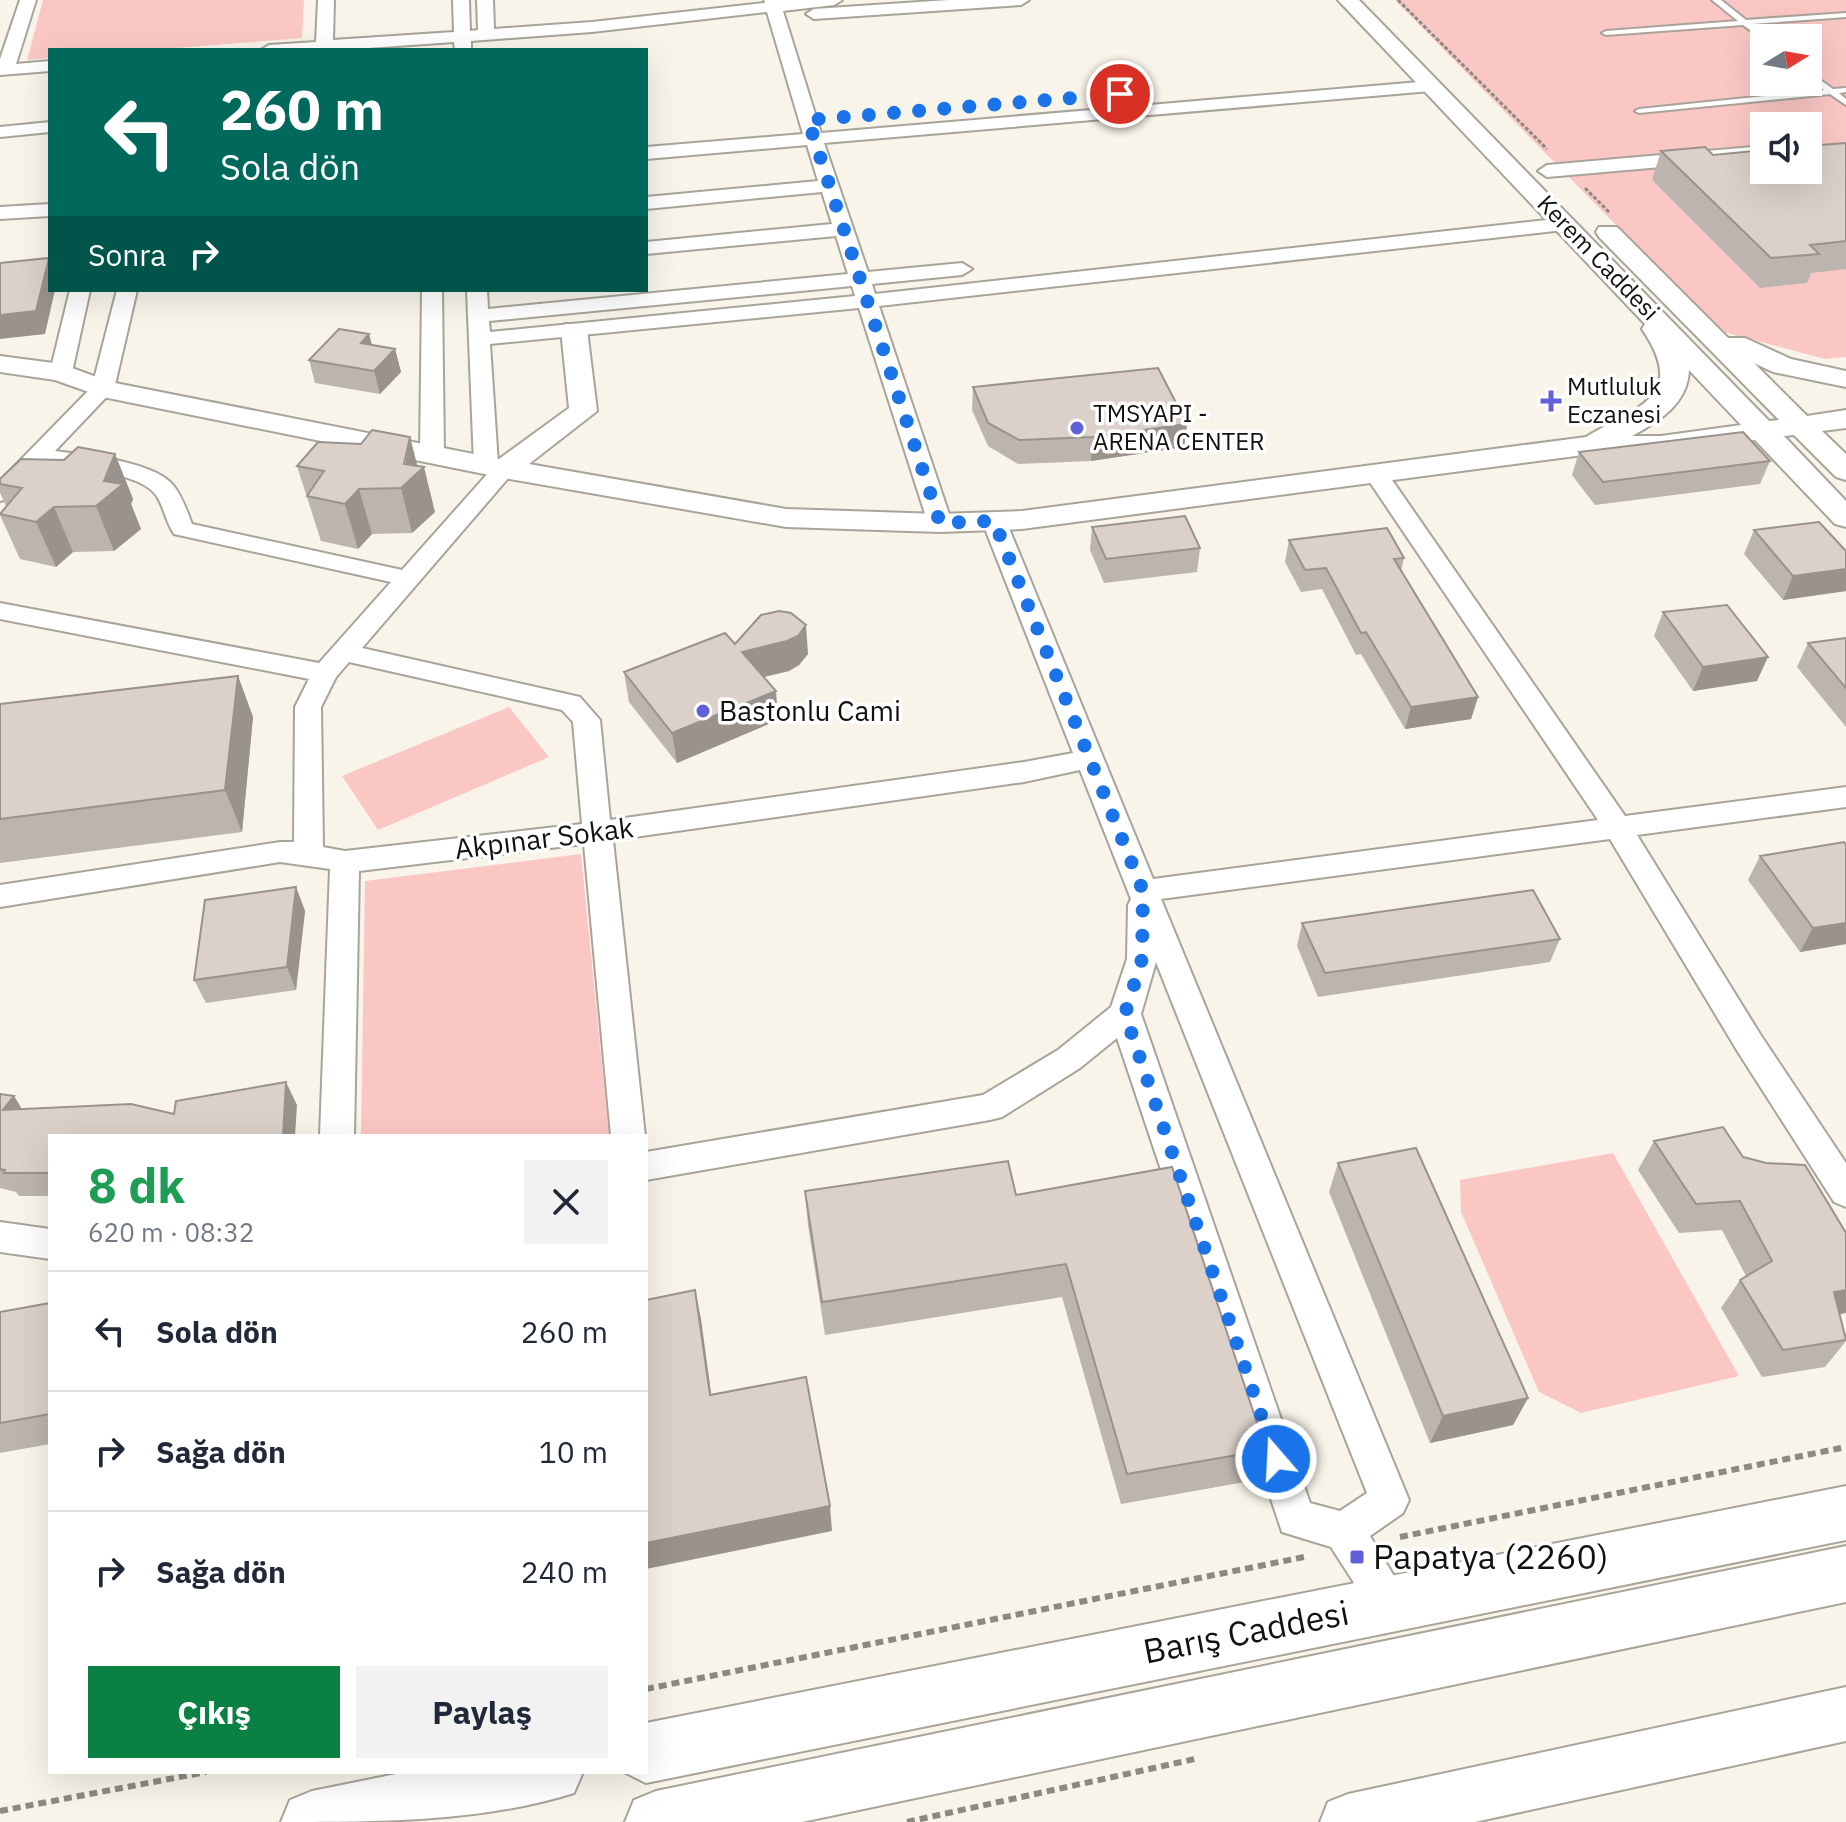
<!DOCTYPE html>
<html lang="tr">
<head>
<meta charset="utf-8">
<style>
  body { margin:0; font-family:"IBM Plex Sans",sans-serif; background:#f2f2f3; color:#1f2937; height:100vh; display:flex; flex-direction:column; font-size:30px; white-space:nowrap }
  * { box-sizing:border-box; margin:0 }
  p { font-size:26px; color:#747a83 }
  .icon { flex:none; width:44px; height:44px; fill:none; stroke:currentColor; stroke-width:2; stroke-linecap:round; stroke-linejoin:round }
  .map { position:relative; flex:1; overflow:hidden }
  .drawer { position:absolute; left:48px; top:1134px; width:600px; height:640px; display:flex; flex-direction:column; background:#fff; border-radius:0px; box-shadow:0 8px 32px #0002 }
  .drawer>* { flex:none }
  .banner { position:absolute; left:48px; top:48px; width:600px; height:244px; border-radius:0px; box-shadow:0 8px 32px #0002; background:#00695c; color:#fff; overflow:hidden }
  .needle { width:52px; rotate:79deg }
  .fabs { position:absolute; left:1750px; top:24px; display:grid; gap:16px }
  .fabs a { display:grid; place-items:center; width:72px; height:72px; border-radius:0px; background:#fff; box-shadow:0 8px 32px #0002; font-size:40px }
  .pin { position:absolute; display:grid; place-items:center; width:68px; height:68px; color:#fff; margin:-34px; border:4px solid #fff; border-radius:50%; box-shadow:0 2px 8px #0007 }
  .me { position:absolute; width:88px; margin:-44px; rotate:341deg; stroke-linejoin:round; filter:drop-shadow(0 0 6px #0008) }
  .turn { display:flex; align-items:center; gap:28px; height:168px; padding:0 40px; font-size:36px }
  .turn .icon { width:104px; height:104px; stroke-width:2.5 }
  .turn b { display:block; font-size:56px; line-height:68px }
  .then { display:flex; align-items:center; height:76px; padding:0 40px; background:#0003; gap:16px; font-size:30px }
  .round { display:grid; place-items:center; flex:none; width:84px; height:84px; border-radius:0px; background:#f2f2f3 }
  .summary { display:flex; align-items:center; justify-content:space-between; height:136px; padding:0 40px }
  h1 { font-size:48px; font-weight:700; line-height:60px; color:#1e9e55 }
  .cta { display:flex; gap:16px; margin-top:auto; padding:16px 40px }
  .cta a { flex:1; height:92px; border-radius:0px; background:#0b8043; color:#fff; font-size:32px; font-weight:700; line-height:92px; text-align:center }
  .cta a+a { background:#f2f2f3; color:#1f2937 }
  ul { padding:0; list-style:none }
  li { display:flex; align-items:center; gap:24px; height:120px; padding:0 40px; border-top:2px solid #e0e1e3 }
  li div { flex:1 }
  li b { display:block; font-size:30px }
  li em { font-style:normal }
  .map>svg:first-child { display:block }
  .green { fill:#fbc7c5; fill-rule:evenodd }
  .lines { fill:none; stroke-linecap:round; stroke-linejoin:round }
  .service-casing { stroke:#a8a49a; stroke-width:4 }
  .minor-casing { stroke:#a8a49a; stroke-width:4 }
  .tertiary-casing { stroke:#a8a49a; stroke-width:4 }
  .secondary-casing { stroke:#a8a49a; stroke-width:4 }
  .path-far1 { stroke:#8c8982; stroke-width:3; stroke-dasharray:4 2; stroke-linecap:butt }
  .path { stroke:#8c8982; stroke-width:6; stroke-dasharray:8 5; stroke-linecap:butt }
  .service { fill:#fff; fill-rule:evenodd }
  .minor { fill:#fff; fill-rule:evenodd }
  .tertiary { fill:#fff; fill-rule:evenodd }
  .secondary { fill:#fff; fill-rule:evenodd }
  .wall { fill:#bcb4ae }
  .shaded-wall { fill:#99928d }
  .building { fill:#dbd1ca; stroke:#99928d; stroke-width:2 }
  .route { stroke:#1a73e8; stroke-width:14; stroke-dasharray:0 25.2 }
  .poi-dot { fill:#6061d9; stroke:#fff; stroke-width:3 }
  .labels { text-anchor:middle; stroke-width:7; stroke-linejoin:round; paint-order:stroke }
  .far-street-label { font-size:24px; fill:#12110e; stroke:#fff }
  .far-poi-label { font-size:24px; fill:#12110e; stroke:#fff; text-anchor:start }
  .poi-label { font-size:28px; fill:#12110e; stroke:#fff; text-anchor:start }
  .street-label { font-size:28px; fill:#12110e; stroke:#fff }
  .near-poi-label { font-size:34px; fill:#12110e; stroke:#fff; text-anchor:start }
  .near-street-label { font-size:34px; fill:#12110e; stroke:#fff }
</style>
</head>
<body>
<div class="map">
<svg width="1846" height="1822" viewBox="0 0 1846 1822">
  <rect width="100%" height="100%" fill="#f8f4ea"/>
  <!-- green -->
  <path class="green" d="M43,0h261l-2,38 -151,12h-101v8l-23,2z
    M1395,0h451v357l-21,2 -105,-28zM1764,38h44v44h-44zM1764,126h44v44h-44z
    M509,707l40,50 -171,73 -36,-54z
    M581,854l28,282h-248l4,-255z
    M1613,1153l126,223 -158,37 -42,-21 -78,-180 -1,-32z"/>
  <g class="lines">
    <!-- service casing -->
    <g class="service-casing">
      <path id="service" d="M1712,0h9l25,20 100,-7v4l-94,7 15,12 1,2h-4v2l-21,-15 -137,10 -4,-2 4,-2 132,-10z
        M1808,71l25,18 13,-1v4l-7,1 7,6v6l-16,-11 -191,19 -4,-2 4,-2 185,-19 -16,-13z"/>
    </g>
    <!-- minor casing -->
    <g class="minor-casing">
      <path id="minor" d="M20,0h16l-20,64 34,-3v10l-50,4v-16z
        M318,0h16l-1,40 121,-8 -1,-32h16l1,31 8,-1 -1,-30h16l1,29 98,-7 173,-19 -1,-3h78l-8,5 -51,6 38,122 610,-52 9,5 -9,5 -607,52 44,129 94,-9 10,6 -10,6 -90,9 3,10 689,-76 10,6 -10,6 -685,76 73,217 -3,5h-18l-3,-5 -69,-215 -369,36 8,120h14l4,5 -154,179 218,49 20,23 10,100 414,-58 49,-9 -91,-232 4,-5h16l4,5 147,358 445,-59 -235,-348 4,-5h16l242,349 221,-29v20l-209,28 123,199 86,129v44l-12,-5 -96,-150 -128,-213 -449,60 248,601 -6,13 -33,23 40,67 -6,14 -14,6 -14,-6 -45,-70 -49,-15 -165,-494 -37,30 -78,49 -12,3 -344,60v-28l337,-57 75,-45 53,-43 16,-48 1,-54 3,-6 -51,-129 -56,12 -411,58 32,296h-34l-27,-292 -225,27 -5,265h-34l10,-267 -50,-7 -280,45v-22l280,-43h14l1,-135 14,-28 -309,-60v-16l319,60 72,-81 -217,-48c-8,-12 -10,-27 -18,-39 -16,-23 -86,-28 -113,-32l-35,36 -8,2v-20l92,-94 25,-97h20l-23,99 -59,62c30,4 98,10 118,34 9,11 14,26 19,39l210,46 88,-99 -12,-1 -4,-5 -7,-175h20l1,19 360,-35 -12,-38 -190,18v-12l186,-18 -10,-32 -176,17v-12l172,-16 -11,-36 -161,14v-12l157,-13 -36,-122 -175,20 -121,9v9h-16l-1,-8 -114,8h-79l8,-5 47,-3zM852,286l3,10 -365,36 -1,-11zM349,662l213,48 11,12 9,102 -237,27 -22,-4 -2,-140 15,-30zM1156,962l211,531 -27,18 -30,-8 -169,-489z
        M949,0h80l-8,5 -207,14 -8,-5 8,-5z
        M50,122v10l-50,5v-10z
        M1764,146v12l-217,19 -9,-6 9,-6z
        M50,204v12l-50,3v-12z
        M70,290h20l-18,82 -11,7 -11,-7z
        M422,290h20l2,164 -4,5h-16l-4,-5z
        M0,1222l50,7v30l-50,-7z"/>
    </g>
    <!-- tertiary casing -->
    <g class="tertiary-casing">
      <path id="tertiary" d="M1338,0h21l410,421 10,-1 -180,-183 -3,-5 3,-5h18l111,111h17l46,21 55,12v16l-73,-15 -19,-9 53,53 39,-6v18l-24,3 24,23v26l-10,-3 -42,-42 -10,1 62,65v26l-11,-3 -80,-84 -94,14h-70l-569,75 -82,3 -154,-5 -282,-49 -401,-81 -48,-17 -55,-8v-16l61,8 49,18 389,77 70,-51 -8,-78 4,-6h18l4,6 10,81 -68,53 257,45 154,5 82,-3 564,-74c50,-31 103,-39 56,-108l3,-5zM1689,370l52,55 -80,11h-29c26,-14 56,-32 57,-66z
        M1846,1687v54l-371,81h-155l8,-20 20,-8z"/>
    </g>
    <!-- secondary casing -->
    <g class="secondary-casing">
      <path id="secondary" d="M1846,1486v54l-1200,243 -22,-11h22v-49z
        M1846,1546v56l-1044,220h-177l9,-22 22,-9z
        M406,1772h177l-9,21c-92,29 -195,29 -293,29l9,-22 22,-9z"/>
    </g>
    <!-- path-far1 -->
    <path class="path-far1" d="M1398,0l149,149
      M1585,188l24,24"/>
    <!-- path -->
    <path class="path" d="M1400,1537l446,-90
      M646,1689l658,-132
      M0,1811l206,-39
      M907,1822l288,-63"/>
    <!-- service -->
    <use href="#service" class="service"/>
    <!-- minor -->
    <use href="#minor" class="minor"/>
    <!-- tertiary -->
    <use href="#tertiary" class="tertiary"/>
    <!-- secondary -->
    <use href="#secondary" class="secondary"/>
  </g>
  <!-- wall -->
  <path class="wall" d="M1846,143v126l-35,4 -4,10 -47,5 -108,-108 9,-29 52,4z
    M369,334l3,11 23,4 6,23 -21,22 -65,-11 -6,-23z
    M973,387l214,37 -3,23 -93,14 -73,3 -30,-18 -16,-36z
    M1579,452l191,9 -10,23 -165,21 -23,-30z
    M115,454l18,45 -2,5 10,25 -27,22 -41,1 -17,15 -36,-8 -20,-44 6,-9 -6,-13v-14l64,-19z
    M297,466h120l18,46 -23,21 -40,1 -14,15 -37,-8z
    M1092,527l108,21 -3,24 -93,11 -14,-33z
    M1754,530l92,21v40l-63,9 -39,-46z
    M1289,540l115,18 -3,13 77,126 -7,22 -66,10 -44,-75 -5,1 -34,-66 -21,3 -16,-30z
    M1663,612l94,69 -64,10 -39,-55z
    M1846,638v89l-49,-60 11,-24z
    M735,644l73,10 -9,11 -10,6 -25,6 14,43 -101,43 -48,-61 -5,-30z
    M238,676l15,41 -11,115 -242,31v-159z
    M1760,856l86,88 -46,8 -52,-72z
    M296,887l9,24 -9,79 -90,13 -12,-23z
    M1302,923l258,16 -10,23 -232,35 -21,-51z
    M0,1094l22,15 152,5 123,-9 -247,31v60h-31l-3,-4 -16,-4z
    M1723,1127l117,187 6,22v5l-21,26 -63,10 -41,-69 19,-28 6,-4 -24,-46 -43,3 -41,-63 16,-29z
    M1338,1163l190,235 -15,27 -83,18 -101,-251z
    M805,1191l211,4 250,255 -10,30 -135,24 -59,-207 -237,38 -17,-110z
    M50,1303v141l-50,9v-141z"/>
  <!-- shaded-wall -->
  <path class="shaded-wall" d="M49,258l1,3v29h5l-10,44 -45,5v-24z
    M369,334l6,23 -14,-14z
    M395,349l6,23 -21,22 -6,-23z
    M1187,424l-3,23 -93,14 2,-24z
    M410,437l9,35 5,-5 11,45 -23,21 -11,-45z
    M115,454l18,45 -2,5 10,25 -27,22 -18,-45z
    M359,489l13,45 -14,15 -13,-45z
    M54,507l19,45 -17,15 -20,-45z
    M1846,569v22l-63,9 10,-24z
    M806,625l2,29 -9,11 -10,6 -44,10 -3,-29z
    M1768,657l-11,24 -64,10 10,-24z
    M238,676l15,41 -11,115 -17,-42z
    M776,691l2,29 -101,43 -5,-30z
    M1478,697l-7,22 -66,10 6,-22z
    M296,887l9,24 -9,79 -9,-23z
    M1846,923v21l-46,8 13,-24z
    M286,1082l11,23 -2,31h-12z
    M14,1096l14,23 -25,-9z
    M695,1290l6,29 14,103 -5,-27z
    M1846,1290v23l-33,7 21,-28z
    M1528,1398l-15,27 -83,18 13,-27z
    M830,1506l2,25 -186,38v-26z"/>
  <!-- building -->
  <path class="building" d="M1846,143v98l-36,4 9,9 -48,4 -110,-107 44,-4 8,8 51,-5v20h44v-24z
    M49,258l-13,53 -36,4v-52z
    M339,329l30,5 -8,9 34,6 -21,22 -65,-11z
    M1158,368l29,56 -94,13 -74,3 -31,-17 -15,-36z
    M372,430l38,7 -6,27 20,3 -23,21 -42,1 -14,15 -38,-8 17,-25 -27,-5 21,-24 43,2z
    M1743,432l27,29 -167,21 -24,-30z
    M78,447l37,7 -11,27 19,3 -27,22 -42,1 -18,15 -36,-8 22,-26 -22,-4v-5l21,-20 43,1z
    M1185,516l15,32 -94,11 -14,-32z
    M1819,522l27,29v18l-53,7 -39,-46z
    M1387,528l17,30 -10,1 84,138 -67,10 -45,-75 -5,1 -35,-65 -21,2 -16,-30z
    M1727,605l41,52 -65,10 -40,-55z
    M779,611l12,2 15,12 -8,11 -11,5 -45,11 34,39 -104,42 -48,-61 101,-39 10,11 26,-29z
    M1846,638v50l-38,-45z
    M238,676l-13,114 -225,29v-115z
    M1844,842l2,3v78l-33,5 -53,-72z
    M296,887l-9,80 -93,13 11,-80z
    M1533,890l27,49 -235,34 -23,-50z
    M286,1082l-3,54h-233v37h-46l1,-3 -5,-1v-75l14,2 -11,14 128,-6 43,10 2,-13z
    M1723,1127l20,30 23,6 39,2 41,68v57l-12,2 12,48 -63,10 -43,-70 32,-19 -32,-60 -44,3 -42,-63z
    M1416,1148l112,250 -85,18 -105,-253z
    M1008,1161l8,34 156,-28 94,283 -139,24 -61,-210 -244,38 -17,-111z
    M695,1290l15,105 96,-18 24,129 -184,37v-243z
    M50,1303v111l-50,9v-111z"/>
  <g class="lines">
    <!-- route -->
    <path class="route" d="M1120,94l-312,26 132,403 54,-2 149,370 -1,68 -17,55 151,445"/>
  </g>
  <!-- markers -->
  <g class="poi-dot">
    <path d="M1547 389h8v8h8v8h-8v8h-8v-8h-8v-8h8z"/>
    <circle cx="1077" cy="428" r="8"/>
    <circle cx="703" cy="711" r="8"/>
    <rect x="1349" y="1549" width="16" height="16" rx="4"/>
  </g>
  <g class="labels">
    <!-- far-street labels -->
    <g class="far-street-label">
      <text transform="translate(1598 258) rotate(46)" y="8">Kerem Caddesi</text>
    </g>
    <!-- far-poi labels -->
    <g class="far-poi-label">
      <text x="1567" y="395">Mutluluk<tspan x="1567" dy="28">Eczanesi</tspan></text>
      <text x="1093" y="422">TMSYAPI -<tspan x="1093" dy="28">ARENA CENTER</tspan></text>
    </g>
    <!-- poi labels -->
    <g class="poi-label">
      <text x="719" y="721">Bastonlu Cami</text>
    </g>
    <!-- street labels -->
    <g class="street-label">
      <text transform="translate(544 838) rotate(-7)" y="10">Akpınar Sokak</text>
    </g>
    <!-- near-poi labels -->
    <g class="near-poi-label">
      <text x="1373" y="1569">Papatya (2260)</text>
    </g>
    <!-- near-street labels -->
    <g class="near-street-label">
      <text transform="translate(1246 1632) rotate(-11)" y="12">Barış Caddesi</text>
    </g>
  </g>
</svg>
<div class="fabs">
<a><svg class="needle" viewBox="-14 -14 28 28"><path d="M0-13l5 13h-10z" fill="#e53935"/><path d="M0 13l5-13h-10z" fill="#747a83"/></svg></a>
<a><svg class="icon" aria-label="sound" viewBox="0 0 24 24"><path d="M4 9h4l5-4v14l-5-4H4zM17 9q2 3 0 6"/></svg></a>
</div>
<div class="pin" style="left:1120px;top:94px;background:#d93025"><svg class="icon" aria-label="arrive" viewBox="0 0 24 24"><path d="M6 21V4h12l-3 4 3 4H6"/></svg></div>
<svg class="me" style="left:1276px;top:1459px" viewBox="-20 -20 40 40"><circle r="17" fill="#1a73e8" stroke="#fff" stroke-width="3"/><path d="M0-11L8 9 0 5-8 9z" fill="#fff"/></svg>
<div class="banner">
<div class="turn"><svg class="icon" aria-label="left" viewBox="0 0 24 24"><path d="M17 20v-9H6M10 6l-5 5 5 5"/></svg><div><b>260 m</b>Sola dön</div></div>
<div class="then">Sonra<svg class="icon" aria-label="right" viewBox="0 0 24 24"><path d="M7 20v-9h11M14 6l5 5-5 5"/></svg></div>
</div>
<section class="drawer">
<div class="summary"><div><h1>8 dk</h1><p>620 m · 08:32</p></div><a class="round"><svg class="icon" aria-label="close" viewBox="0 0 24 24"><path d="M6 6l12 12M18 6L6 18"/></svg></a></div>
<ul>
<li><svg class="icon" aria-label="left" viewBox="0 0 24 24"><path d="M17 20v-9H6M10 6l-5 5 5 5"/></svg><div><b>Sola dön</b></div><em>260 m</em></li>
<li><svg class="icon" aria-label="right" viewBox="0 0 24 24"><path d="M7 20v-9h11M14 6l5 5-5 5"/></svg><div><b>Sağa dön</b></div><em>10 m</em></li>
<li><svg class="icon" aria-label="right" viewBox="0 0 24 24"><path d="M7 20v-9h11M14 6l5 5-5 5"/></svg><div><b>Sağa dön</b></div><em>240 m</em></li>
</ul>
<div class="cta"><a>Çıkış</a><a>Paylaş</a></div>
</section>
</div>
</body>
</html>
